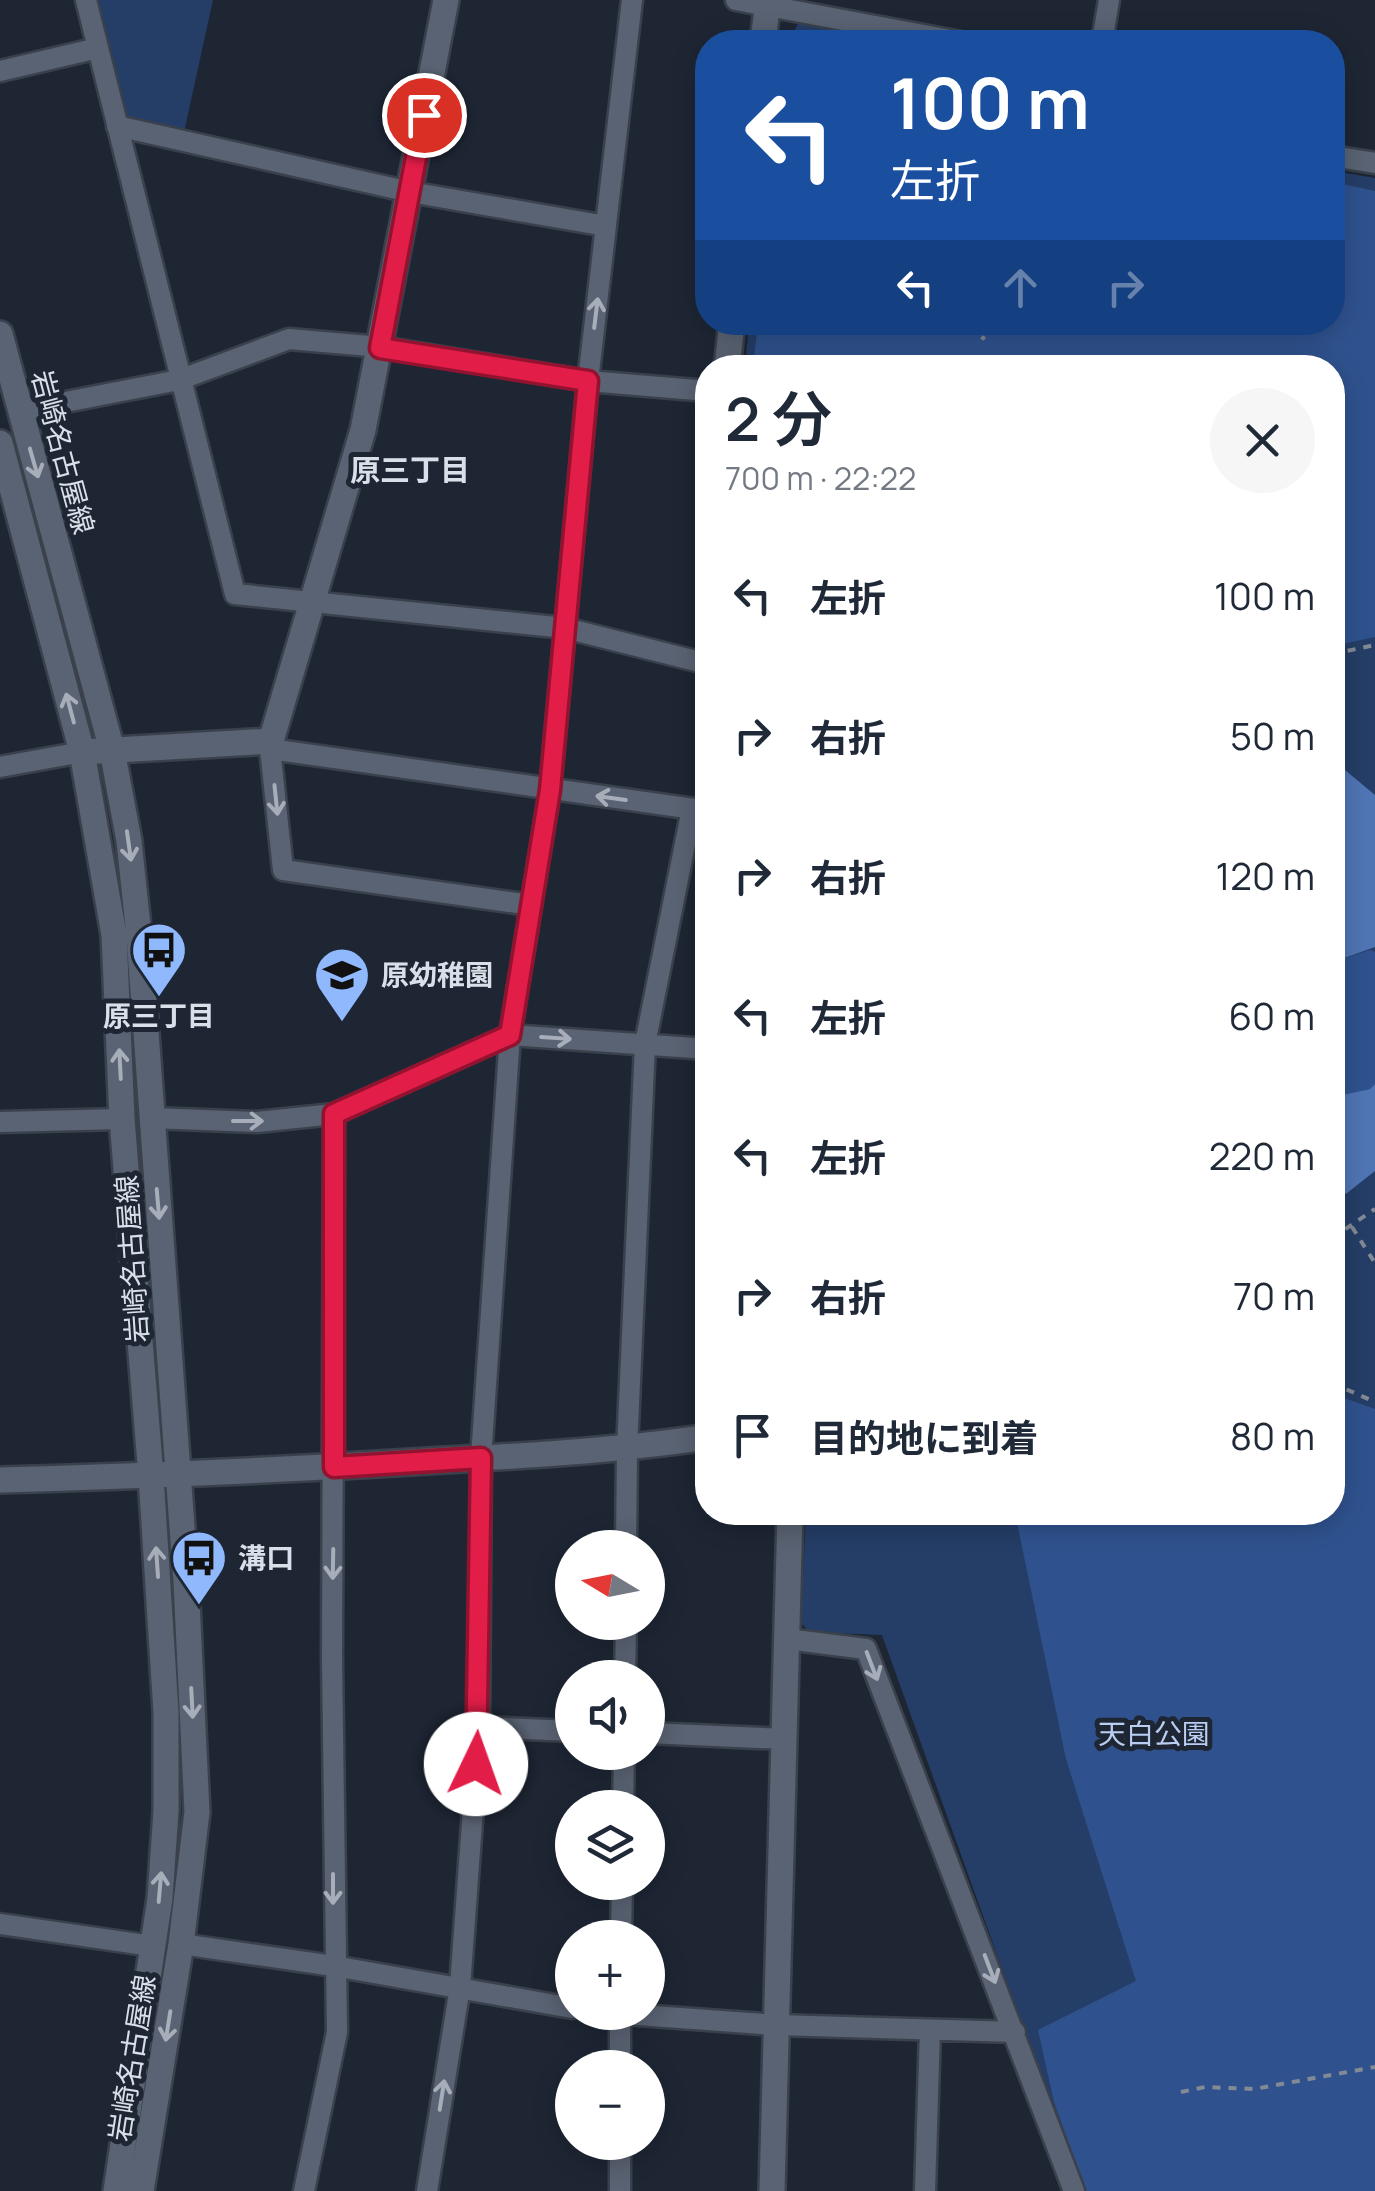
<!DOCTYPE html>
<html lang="ja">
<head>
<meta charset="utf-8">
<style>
  body { margin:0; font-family:Manrope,"Noto Sans JP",sans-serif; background:#f6f6f7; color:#1f2937; height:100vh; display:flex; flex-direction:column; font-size:38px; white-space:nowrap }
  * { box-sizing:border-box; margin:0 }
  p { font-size:32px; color:#747a83 }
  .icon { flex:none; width:55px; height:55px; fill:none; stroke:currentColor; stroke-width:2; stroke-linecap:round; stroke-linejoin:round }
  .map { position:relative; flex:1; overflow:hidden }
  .panel { position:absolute; left:695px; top:355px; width:650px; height:1170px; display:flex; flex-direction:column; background:#fff; border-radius:40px; box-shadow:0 5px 25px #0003 }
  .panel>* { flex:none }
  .guide { position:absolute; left:695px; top:30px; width:650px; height:305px; border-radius:40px; box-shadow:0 5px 25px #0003; background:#1a4fa0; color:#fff; overflow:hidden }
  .needle { width:65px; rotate:280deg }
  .fabs { position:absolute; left:555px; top:1530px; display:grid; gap:20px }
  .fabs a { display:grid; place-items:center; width:110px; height:110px; border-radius:50%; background:#fff; box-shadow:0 5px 25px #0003; font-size:50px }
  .pin { position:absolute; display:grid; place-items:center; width:85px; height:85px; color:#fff; margin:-42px; border:5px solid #fff; border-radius:50%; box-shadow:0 2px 10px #0007 }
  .me { position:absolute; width:110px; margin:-55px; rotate:3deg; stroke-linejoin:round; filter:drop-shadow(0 0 8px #0008) }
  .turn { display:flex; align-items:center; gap:35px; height:210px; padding:0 30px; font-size:45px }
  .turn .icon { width:130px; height:130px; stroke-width:2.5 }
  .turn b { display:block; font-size:70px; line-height:85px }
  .lanes { display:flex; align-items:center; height:95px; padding:0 30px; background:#0003; justify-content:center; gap:50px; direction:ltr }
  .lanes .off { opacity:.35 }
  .round { display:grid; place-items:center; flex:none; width:105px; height:105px; border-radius:52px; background:#f6f6f7 }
  .overview { display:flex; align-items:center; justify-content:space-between; height:170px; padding:0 30px }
  h1 { font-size:60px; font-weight:600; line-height:75px }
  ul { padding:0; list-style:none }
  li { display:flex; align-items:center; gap:30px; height:140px; padding:0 30px }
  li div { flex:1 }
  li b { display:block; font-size:38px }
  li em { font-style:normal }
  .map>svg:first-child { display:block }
  .green { fill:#253e67 }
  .forest { fill:#2f528e }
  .water { fill:#5075b4 }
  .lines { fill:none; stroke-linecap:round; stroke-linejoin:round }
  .minor-casing { stroke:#3a414c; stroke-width:25 }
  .tertiary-casing { stroke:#3a414c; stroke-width:30 }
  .secondary-casing { stroke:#3a414c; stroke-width:30 }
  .path { stroke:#838a95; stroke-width:4; stroke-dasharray:8 8; stroke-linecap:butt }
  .minor { stroke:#5a6373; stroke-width:20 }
  .tertiary { stroke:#5a6373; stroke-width:25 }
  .secondary { stroke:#5a6373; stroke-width:25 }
  .oneway { stroke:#a7aeba }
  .route-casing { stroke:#92132f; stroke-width:25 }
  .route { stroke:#e11d48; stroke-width:18 }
  .labels { text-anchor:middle; stroke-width:10; stroke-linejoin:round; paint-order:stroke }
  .street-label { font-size:28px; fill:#dae0e9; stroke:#1e2634 }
  .poi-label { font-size:28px; font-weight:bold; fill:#dae0e9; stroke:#1e2634; text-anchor:start }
  .park-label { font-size:28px; fill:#b9cef2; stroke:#1e2634 }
  .neighbourhood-label { font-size:30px; font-weight:bold; fill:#dae0e9; stroke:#1e2634 }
</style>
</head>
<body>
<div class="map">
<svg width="1375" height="2191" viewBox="0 0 1375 2191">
  <rect width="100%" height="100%" fill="#1e2634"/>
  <!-- green -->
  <path class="green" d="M98,0h115l-29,132 -59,-15z
    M798,23l91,19h-99z
    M1333,171l42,7v2013h-293l-200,-556 -72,-3 -9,-9 5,-110 526,-1v-1144h-587l4,-45 583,-1z"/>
  <!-- forest -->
  <path class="forest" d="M1333,182l42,9v446l-42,9 -1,-278 -579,-1 5,-44 574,-1z
    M1370,950l5,2v132l-5,5 -37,8v-135z
    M1333,1394l42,15v782h-289l-32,-89 -16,-72 98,-49 -70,-222 -51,-246 317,-1z"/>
  <!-- water -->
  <path class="water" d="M1333,760l42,35v152l-42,15z
    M1375,1084v87l-28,22 -14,7v-103l37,-8z"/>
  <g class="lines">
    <!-- minor casing -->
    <g class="minor-casing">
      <path id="minor" d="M86,0l149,594 330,34 143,36
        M736,0l225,42
        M1102,42l7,-42
        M0,71l98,-23
        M117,126l293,66 196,34
        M1332,156l43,7
        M19,411l160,-31 110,-41 92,8 207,34 120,10
        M0,767l82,-15
        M531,905l-248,-35 -13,-121 438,62
        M151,1118l106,4 77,-8 176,-79 198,14
        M0,1122l122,-3
        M626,1548l1,-99 18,-405 47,-235
        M787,1639l79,10 208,542
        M625,1678l1,-56
        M479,1727l93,4
        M648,1733l136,6
        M623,1808l1,-56
        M0,1924l152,22
        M621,1938l1,-56
        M181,1944l153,22 238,42
        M597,2012l179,13 239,7
        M620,2012v56
        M620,2142v49
        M304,2191l33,-159 -5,-374 2,-544
        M427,2191l33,-204 19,-260 2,-269 29,-423 40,-245 38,-409 44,-381
        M925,2191l5,-161"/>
    </g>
    <!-- tertiary casing -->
    <g class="tertiary-casing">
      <path id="tertiary" d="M763,42l5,-42
        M727,368l5,-46
        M82,752l189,-11 92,-311 83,-430
        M0,1480c142,-4 284,-10 427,-19 94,-5 187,-10 281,-24
        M772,2191l18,-679"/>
    </g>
    <!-- secondary casing -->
    <g class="secondary-casing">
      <path id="secondary" d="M0,334l112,416 17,91 10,95 47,646 11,230 -16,132 -40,247
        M0,443l82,309 32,183 8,184 29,357 15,236v99l-6,87 -44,293"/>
    </g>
    <!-- path -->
    <path class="path" d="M953,322l32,17
      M1332,654l43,-9
      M1352,1227l23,36
      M1332,1238l43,-29
      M1332,1383l43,19
      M1181,2092l24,-5 49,2 121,-22"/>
    <!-- minor -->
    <use href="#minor" class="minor"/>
    <!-- tertiary -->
    <use href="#tertiary" class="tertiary"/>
    <!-- secondary -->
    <use href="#secondary" class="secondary"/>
  </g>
  <!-- one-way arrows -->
  <defs><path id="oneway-shaft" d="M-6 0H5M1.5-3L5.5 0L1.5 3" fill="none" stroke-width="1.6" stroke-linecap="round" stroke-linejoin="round" transform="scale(2.5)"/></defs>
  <g class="oneway">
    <use href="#oneway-shaft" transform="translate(596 313) rotate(-83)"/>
    <use href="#oneway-shaft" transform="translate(34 463) rotate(74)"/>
    <use href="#oneway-shaft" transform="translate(70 708) rotate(-105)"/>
    <use href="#oneway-shaft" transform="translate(611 798) rotate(-172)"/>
    <use href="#oneway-shaft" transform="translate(276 800) rotate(84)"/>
    <use href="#oneway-shaft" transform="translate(129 846) rotate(82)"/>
    <use href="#oneway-shaft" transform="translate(556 1038) rotate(4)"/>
    <use href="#oneway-shaft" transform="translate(120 1064) rotate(-93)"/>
    <use href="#oneway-shaft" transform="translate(248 1121)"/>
    <use href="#oneway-shaft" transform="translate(158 1204) rotate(85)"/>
    <use href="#oneway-shaft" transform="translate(157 1562) rotate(-94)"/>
    <use href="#oneway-shaft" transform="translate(333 1564) rotate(91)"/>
    <use href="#oneway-shaft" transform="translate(872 1666) rotate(69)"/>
    <use href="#oneway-shaft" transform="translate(192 1703) rotate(87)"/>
    <use href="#oneway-shaft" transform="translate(160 1887) rotate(-85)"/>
    <use href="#oneway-shaft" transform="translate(333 1889) rotate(90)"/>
    <use href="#oneway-shaft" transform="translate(990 1969) rotate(69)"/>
    <use href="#oneway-shaft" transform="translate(168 2026) rotate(99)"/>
    <use href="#oneway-shaft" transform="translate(442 2095) rotate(-81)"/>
  </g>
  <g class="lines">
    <!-- route casing -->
    <g class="route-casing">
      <path id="route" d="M424,115l-44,233 208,33 -38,409 -40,245 -176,79v353l147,-9 -5,306"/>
    </g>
    <!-- route -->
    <use href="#route" class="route"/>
  </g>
  <!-- icons -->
  <defs>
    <g id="bus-pin" transform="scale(2.875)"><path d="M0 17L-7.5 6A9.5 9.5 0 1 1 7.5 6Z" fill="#8fb8fd" stroke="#1e2634"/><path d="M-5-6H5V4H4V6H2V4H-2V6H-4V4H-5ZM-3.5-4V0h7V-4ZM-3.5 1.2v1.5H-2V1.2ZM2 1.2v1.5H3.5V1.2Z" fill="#111"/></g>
    <g id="school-pin" transform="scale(2.875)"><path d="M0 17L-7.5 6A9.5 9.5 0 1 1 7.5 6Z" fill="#8fb8fd" stroke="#1e2634"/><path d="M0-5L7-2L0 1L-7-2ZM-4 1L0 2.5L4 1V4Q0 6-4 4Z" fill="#111"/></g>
  </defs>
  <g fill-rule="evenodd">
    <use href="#bus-pin" x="159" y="950"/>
    <use href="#school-pin" x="342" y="975"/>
    <use href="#bus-pin" x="199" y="1558"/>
  </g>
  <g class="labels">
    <!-- street labels -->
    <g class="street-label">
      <text transform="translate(63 452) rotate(75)" y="10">岩崎名古屋線</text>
      <text transform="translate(132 1259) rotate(-94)" y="10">岩崎名古屋線</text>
      <text transform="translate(132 2058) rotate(-81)" y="10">岩崎名古屋線</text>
    </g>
    <!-- poi labels -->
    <g class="poi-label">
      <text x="381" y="985">原幼稚園</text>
      <text x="159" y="1026" text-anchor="middle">原三丁目</text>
      <text x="238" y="1568">溝口</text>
    </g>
    <!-- park labels -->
    <g class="park-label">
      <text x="1154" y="1744">天白公園</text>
    </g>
    <!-- neighbourhood labels -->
    <g class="neighbourhood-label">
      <text x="410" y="481">原三丁目</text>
    </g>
  </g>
</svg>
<div class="fabs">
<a><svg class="needle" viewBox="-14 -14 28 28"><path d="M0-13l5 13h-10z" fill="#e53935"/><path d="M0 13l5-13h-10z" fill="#747a83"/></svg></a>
<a><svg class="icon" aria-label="sound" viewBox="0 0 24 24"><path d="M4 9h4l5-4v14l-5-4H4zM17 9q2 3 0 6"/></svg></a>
<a><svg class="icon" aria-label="layers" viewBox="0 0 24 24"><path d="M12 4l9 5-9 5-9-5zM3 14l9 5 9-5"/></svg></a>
<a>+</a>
<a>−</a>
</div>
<div class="pin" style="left:424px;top:115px;background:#d93025"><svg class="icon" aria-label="arrive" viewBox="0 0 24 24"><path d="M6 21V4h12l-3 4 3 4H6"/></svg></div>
<svg class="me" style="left:476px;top:1764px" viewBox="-20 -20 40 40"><circle r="19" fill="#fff"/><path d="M0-13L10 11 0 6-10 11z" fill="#e11d48"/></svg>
<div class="guide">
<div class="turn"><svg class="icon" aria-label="left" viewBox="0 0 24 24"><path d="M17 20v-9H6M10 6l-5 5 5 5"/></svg><div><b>100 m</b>左折</div></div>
<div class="lanes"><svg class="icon" aria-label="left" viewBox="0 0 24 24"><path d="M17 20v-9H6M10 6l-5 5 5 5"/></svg><svg class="icon off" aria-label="ahead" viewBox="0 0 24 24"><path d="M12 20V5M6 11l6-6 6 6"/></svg><svg class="icon off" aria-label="right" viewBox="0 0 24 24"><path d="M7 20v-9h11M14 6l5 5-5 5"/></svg></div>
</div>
<section class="panel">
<div class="overview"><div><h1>2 分</h1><p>700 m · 22:22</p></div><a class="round"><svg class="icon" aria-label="close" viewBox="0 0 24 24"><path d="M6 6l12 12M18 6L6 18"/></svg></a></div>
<ul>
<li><svg class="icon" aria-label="left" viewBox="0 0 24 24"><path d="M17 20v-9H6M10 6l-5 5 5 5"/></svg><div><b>左折</b></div><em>100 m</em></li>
<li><svg class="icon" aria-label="right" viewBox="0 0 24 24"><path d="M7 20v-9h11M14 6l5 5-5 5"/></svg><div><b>右折</b></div><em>50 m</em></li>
<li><svg class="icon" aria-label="right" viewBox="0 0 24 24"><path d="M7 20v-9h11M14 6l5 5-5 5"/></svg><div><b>右折</b></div><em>120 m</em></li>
<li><svg class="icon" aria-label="left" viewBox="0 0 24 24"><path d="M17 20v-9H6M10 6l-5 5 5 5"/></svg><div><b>左折</b></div><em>60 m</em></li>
<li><svg class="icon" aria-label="left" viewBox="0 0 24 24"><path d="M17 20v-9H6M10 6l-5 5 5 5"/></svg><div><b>左折</b></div><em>220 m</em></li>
<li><svg class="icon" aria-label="right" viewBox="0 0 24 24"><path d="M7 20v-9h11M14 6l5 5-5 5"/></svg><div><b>右折</b></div><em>70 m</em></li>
<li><svg class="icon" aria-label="arrive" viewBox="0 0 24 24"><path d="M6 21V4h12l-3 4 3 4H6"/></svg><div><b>目的地に到着</b></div><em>80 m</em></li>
</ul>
</section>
</div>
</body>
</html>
